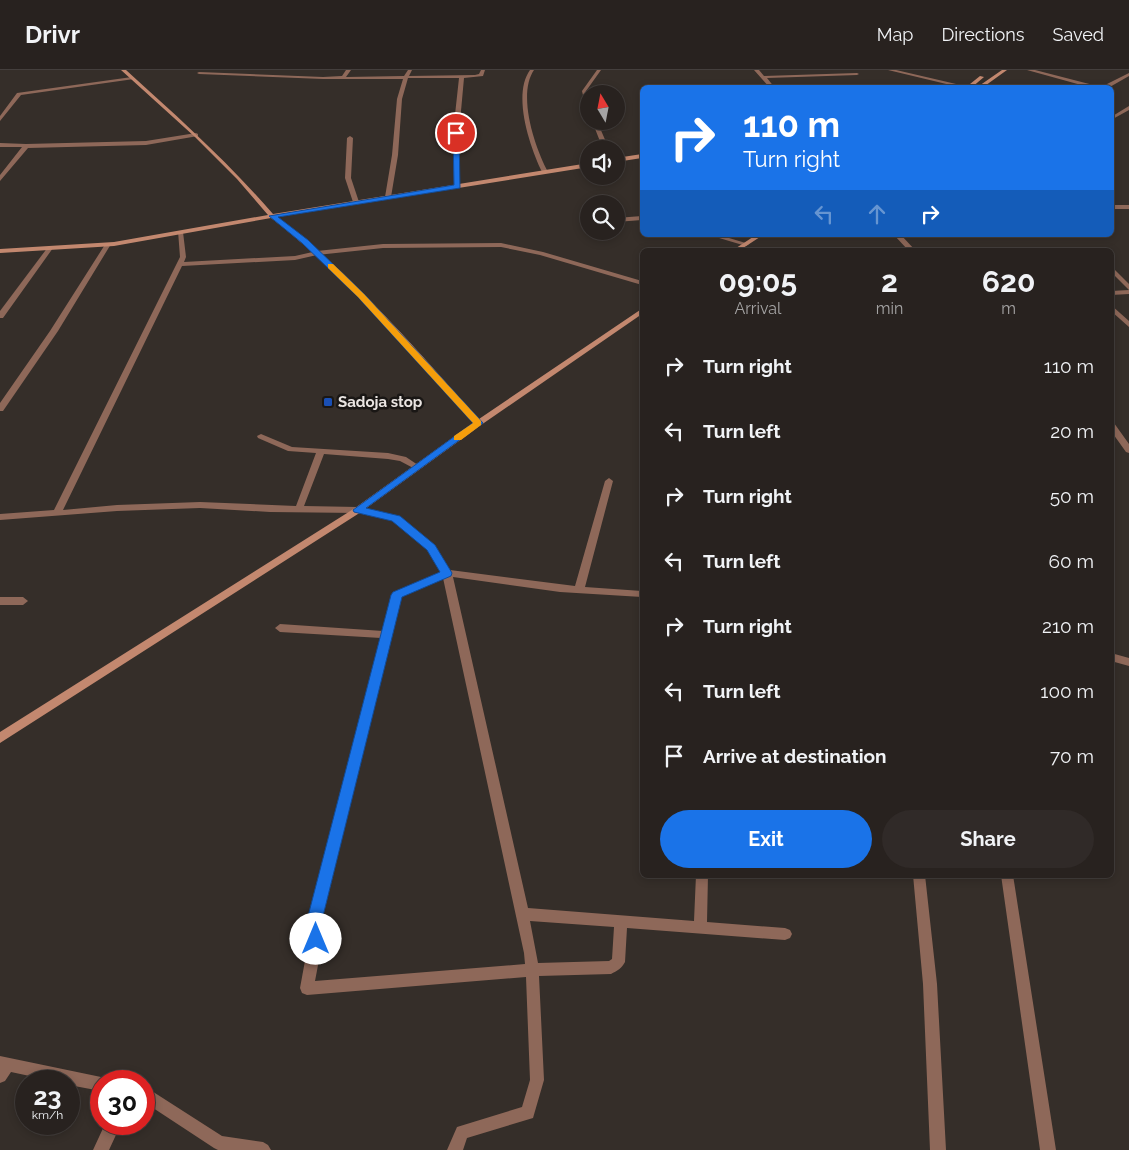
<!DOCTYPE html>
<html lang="en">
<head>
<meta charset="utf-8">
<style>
  body { margin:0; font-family:Raleway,sans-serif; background:#302a28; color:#f1f3f6; height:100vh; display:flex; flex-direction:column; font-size:19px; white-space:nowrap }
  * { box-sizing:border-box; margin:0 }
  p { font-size:16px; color:#a5a4a4 }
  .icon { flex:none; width:28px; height:28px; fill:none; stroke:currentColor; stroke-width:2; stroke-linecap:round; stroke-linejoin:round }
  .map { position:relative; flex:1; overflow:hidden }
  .drawer { position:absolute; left:640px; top:178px; width:474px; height:630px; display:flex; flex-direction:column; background:#28221f; border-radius:8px; box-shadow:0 2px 8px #0003,0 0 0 1px #443f3d }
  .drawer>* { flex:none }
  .guide { position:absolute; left:640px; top:15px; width:474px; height:152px; border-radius:8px; box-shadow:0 2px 8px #0003,0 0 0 1px #443f3d; background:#1a73e8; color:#fff; overflow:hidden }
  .needle { width:32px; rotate:350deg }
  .buttons { position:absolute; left:580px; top:15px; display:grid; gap:10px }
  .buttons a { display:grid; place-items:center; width:45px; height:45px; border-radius:50%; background:#28221f; box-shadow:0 2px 8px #0003,0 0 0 1px #443f3d; font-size:25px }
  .speed { position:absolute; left:15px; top:1000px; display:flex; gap:10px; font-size:25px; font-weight:700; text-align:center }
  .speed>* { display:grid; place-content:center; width:65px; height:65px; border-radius:50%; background:#28221f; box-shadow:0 2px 8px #0003,0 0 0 1px #443f3d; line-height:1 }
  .speed small { font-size:12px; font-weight:400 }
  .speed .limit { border:8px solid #d22; background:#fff; color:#111 }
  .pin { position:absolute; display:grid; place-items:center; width:42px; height:42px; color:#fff; margin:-21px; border:2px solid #fff; border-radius:50%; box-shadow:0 1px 5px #0007 }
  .me { position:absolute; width:55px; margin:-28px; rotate:0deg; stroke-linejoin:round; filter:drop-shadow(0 0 4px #0008) }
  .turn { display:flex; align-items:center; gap:18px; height:105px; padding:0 20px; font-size:22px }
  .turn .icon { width:65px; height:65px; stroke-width:2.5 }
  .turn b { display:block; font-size:35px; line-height:42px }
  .lanes { display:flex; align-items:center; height:48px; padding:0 20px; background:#0003; justify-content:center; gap:25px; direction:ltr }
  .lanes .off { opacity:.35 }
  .eta { display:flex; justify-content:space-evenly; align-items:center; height:85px; text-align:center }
  .eta b { font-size:30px; font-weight:700; line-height:35px }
  .cta { display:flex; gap:10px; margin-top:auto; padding:10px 20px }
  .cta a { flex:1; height:58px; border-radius:30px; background:#1a73e8; color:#fff; font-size:20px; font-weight:700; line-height:58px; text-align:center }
  .cta a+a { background:#302a28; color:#f1f3f6 }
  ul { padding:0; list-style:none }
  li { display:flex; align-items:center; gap:15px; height:65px; padding:0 20px }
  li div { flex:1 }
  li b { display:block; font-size:19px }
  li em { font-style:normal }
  header { display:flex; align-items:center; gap:30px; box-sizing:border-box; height:70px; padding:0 25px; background:#28221f; border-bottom:1px solid #443f3d }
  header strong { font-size:24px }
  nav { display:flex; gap:28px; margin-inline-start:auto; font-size:18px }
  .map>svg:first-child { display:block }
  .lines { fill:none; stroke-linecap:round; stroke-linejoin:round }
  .street { fill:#8e6859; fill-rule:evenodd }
  .secondary { fill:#c3886f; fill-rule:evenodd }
  .route { fill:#1a73e8; stroke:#114b97 }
  .slow { fill:#f59e0b }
  .transit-dot { fill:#1a4fb4; stroke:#1a1715; stroke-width:2 }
  .labels { text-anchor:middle; stroke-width:5; stroke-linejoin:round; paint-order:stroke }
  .far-poi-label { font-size:15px; font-weight:bold; fill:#eae5e2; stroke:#1a1715; text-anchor:start }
</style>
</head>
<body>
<header>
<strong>Drivr</strong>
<nav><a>Map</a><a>Directions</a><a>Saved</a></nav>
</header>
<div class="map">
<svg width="1129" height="1080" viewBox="0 0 1129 1080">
  <rect width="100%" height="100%" fill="#352e29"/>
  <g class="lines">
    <!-- street -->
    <path class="street" d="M346,0h5l-5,7 58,-1 4,-6h4l-3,6 66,-1 4,-1 2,-4h4l-2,6 -19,2 -5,55v54l-5,-1 -1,-53 6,-55h-51l-6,21 -4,56 -7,42 -3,2 -3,-2 7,-42 5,-56 6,-20h-80l-124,-5 -2,-1 2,-1 124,5 19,-1z
      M530,0h4c-17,25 1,78 14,102l-3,2 -3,-2c-12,-25 -30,-77 -12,-102z
      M597,0h4l-15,21 3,8v10l-3,-1 -4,-17z
      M754,0h5l5,6 93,-3 2,1 -2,1 -90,3 8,10h-5z
      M888,0h8l73,17 -6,1z
      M1027,0h8l66,17 28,-14v3l-21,12h-16z
      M132,7l2,2 -113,16 -21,26v-5l17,-23z
      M866,16l2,2h-8v-1z
      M1129,36v4l-18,10v-3z
      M592,51h5l12,28h-6z
      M196,63l2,1v2l-52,9 -118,3 -28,33v-6l22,-28h-22v-4l26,1 120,-3z
      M350,66l3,2 -2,40 8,24 -3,2 -3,-2 -8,-24 2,-40z
      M1111,135h18v4h-18z
      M642,146v4l-26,2v-4z
      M178,161l5,1 3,25 -2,5 111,-6 22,-5 66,-7 118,-1 42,9 99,29v4l-102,-30 -39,-8 -118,1 -66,7 -22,5 -113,6 -119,244 54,-5 83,-3 96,4 20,-53 -28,-2 -30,-13 -1,-2 4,-2 31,13 96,6 18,4 15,10 -4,3 -17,-9 -12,-2 -64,-5 -20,52 54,1 41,10 35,28 16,25 125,16 30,-105 4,-3 4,3 -28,106 57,4v6l-82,-5 -107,-15 75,331 166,13 2,-46h12l-1,47 78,6 5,2 2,4 -2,4 -5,2 -158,-12 -2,34c-3,6 -8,9 -14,12l-72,2 5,104 -11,38 -66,20 -4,12h-16l10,-23 65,-20 8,-27 -4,-103 -219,18 -5,-2 -2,-5 9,-49 -2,-15 74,-286 -101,-6 -5,-4 5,-4 103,7 11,-38 47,-21 -13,-23 -35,-28 -35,-8 -88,-1 -70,-4 -83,3 -117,9v-6l54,-4 126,-253zM443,508l81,375 1,11 -210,17 8,-42 -2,-15 80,-327zM530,851l84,6 -2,32 -3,2 -71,2z
      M709,165h10l30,9 -3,2z
      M894,165h7l14,15h-7z
      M106,173l5,1 -53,87 -55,80h-3v-8l50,-72z
      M48,177l5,1 -50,70h-3v-7z
      M1092,178l5,1 1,1h-9z
      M1111,196l18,18v10l-18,1v-4l18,-1 -18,-18z
      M1111,235l18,16v6l-18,-16z
      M1111,353h3l15,21v9l-3,-1 -15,-21z
      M0,527h23l5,4 -5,4h-23z
      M1111,583l18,5v8l-18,-5z
      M913,805h12l12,109 9,166h-16l-7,-166z
      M1001,805h12l43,275h-16z
      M0,986l101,21 5,2 1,2h-6v10l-32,-6v-4h-16l-42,-9 -6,9 -5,2z
      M144,1016l78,50 41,6 5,3 3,5h-53l-4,-2 -70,-46z
      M105,1054h16l-12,26h-16z"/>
    <!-- secondary -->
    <path class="secondary" d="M121,0h5c52,47 101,91 147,144l316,-51v4l-312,50c76,57 138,132 202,202l161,-109 2,-1v5l-161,111 -120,87 -361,231v-11l355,-224 118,-85c-64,-71 -126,-147 -202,-205l-157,28 -114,7v-4l114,-7 154,-27 -31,-36 -42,-42z
      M1002,0h5l-25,18h-6z
      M980,6l4,1 -13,11h-6z
      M642,84v4l-26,4v-4z
      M756,165h7l-23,15h-7z"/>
  </g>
  <!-- route -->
  <path class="route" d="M456,61l3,2 1,55 -182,29 30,23 56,54 119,129 -117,85 34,8 35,29 17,28 -1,3 -49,21 -81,327 2,15 -2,5 -5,2 -5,-2 -5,-20 85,-329 2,-3 47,-20 -13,-22 -35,-29 -38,-9 -1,-2 120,-87 -115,-126 -56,-54 -33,-27 185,-31 -1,-52z"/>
  <!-- slow -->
  <path class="slow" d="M328,194h5l31,30 117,127v4l-20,15h-7v-4l19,-13 -115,-126 -30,-29z"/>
  <!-- markers -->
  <rect class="transit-dot" x="323" y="327" width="10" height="10" rx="2.5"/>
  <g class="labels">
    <!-- far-poi labels -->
    <g class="far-poi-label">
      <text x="338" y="337">Sadoja stop</text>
    </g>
  </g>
</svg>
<div class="buttons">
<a><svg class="needle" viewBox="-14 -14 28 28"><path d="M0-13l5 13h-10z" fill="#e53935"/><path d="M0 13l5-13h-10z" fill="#a5a4a4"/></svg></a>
<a><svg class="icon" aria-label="sound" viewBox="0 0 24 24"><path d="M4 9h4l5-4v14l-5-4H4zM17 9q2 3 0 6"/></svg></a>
<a><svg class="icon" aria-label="search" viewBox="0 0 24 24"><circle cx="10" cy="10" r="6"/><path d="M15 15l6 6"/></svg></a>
</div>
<div class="speed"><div>23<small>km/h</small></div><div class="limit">30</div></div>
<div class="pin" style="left:456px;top:63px;background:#d93025"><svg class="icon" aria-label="arrive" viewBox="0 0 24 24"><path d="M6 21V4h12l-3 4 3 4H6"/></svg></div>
<svg class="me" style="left:316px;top:869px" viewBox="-20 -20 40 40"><circle r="19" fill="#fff"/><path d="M0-13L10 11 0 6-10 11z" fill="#1a73e8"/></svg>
<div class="guide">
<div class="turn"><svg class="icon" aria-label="right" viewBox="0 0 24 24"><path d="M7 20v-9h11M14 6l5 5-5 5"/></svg><div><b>110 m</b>Turn right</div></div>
<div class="lanes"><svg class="icon off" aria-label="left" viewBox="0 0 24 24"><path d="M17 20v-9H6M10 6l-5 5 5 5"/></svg><svg class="icon off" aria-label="ahead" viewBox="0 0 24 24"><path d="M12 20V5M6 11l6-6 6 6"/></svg><svg class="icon" aria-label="right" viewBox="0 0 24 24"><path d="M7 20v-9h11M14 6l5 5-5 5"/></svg></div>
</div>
<section class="drawer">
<div class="eta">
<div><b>09:05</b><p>Arrival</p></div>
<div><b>2</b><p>min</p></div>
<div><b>620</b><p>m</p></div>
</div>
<ul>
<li><svg class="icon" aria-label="right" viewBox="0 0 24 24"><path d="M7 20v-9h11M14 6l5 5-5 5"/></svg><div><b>Turn right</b></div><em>110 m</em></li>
<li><svg class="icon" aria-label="left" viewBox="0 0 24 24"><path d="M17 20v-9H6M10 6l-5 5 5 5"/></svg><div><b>Turn left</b></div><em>20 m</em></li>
<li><svg class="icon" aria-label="right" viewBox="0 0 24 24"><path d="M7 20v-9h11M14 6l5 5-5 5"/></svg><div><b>Turn right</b></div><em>50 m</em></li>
<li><svg class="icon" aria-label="left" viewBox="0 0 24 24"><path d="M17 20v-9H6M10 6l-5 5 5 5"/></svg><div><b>Turn left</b></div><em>60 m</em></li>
<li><svg class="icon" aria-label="right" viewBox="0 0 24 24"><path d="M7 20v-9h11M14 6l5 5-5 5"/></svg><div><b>Turn right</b></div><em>210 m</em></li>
<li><svg class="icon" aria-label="left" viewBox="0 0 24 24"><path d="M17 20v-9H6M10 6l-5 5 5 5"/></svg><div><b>Turn left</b></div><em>100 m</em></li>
<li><svg class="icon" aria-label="arrive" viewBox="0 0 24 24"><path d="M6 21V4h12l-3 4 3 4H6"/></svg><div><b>Arrive at destination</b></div><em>70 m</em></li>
</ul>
<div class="cta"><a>Exit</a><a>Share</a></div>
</section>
</div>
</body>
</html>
